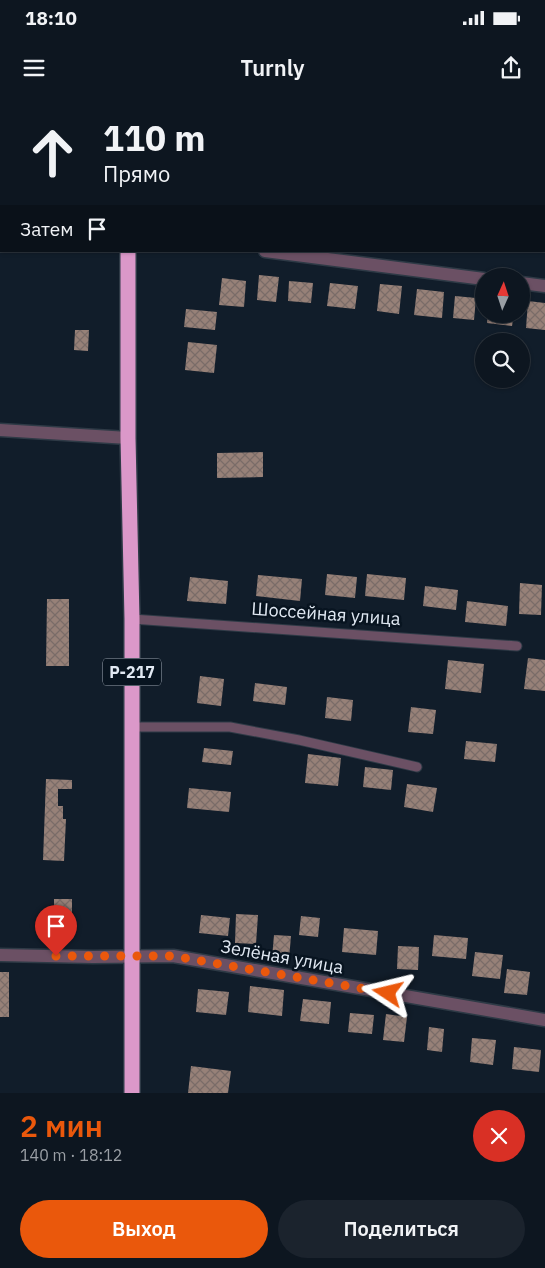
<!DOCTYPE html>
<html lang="ru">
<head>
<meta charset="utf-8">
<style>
  body { margin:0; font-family:"IBM Plex Sans",sans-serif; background:#1b232d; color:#f1f3f6; height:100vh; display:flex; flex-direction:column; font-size:19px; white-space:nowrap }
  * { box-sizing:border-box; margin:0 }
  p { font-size:16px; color:#9a9fa5 }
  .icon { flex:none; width:28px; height:28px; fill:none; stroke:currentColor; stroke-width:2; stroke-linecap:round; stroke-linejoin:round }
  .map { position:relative; height:993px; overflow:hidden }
  .side { display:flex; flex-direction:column; background:#0d1620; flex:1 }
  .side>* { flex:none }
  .hud { position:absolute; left:0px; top:0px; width:545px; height:152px; box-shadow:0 1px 4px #0004,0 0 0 1px #2d353e; background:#0d1620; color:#f1f3f6; overflow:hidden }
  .needle { width:32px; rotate:3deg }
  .controls { position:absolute; left:475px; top:168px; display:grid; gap:10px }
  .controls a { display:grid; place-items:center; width:55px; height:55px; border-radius:50%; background:#0d1620; box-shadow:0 1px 4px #0004,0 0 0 1px #2d353e; font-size:25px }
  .pin { position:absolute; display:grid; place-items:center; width:42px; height:42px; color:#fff; margin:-51px -21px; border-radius:50% 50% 50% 0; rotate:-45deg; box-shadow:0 0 5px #0007 }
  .pin .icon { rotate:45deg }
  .me { position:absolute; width:55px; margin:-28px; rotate:280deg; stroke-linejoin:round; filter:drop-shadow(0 0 4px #0008) }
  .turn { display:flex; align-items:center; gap:18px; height:105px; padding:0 20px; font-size:22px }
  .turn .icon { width:65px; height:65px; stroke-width:2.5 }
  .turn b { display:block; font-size:35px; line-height:42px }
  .then { display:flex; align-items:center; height:48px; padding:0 20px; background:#0003; gap:10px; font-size:19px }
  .round { display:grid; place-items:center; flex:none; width:52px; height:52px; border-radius:26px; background:#1b232d }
  .summary { display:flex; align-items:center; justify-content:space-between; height:85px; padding:0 20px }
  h1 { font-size:30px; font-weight:600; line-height:38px; color:#ea580c }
  .cta { display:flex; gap:10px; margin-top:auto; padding:10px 20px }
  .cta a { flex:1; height:58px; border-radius:30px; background:#ea580c; color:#fff; font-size:20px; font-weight:600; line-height:58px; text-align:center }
  .cta a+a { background:#1b232d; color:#f1f3f6 }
  .status { display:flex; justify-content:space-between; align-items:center; height:35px; padding:0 25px; background:#0d1620; direction:ltr }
  .status svg { height:14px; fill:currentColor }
  header { display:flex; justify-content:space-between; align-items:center; height:65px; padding:0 20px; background:#0d1620; font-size:22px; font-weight:600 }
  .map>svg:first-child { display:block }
  .built { fill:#142537 }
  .building { fill:url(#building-cross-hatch) }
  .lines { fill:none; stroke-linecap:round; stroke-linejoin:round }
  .lane-casing { stroke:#2e3a46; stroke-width:11 }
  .street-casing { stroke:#2e3a46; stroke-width:15 }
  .highway-casing { stroke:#2e3a46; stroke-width:18 }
  .lane { stroke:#6b5064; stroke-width:9 }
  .street { stroke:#6b5064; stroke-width:12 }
  .highway { stroke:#db98c9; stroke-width:15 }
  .route { stroke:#ea580c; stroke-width:9; stroke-dasharray:0 16.2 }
  .labels { text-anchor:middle; stroke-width:5; stroke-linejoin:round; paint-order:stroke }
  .shield { fill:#081420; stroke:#a0a9b4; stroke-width:1 }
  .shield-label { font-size:16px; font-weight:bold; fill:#e1e9f3 }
  .street-label { font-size:18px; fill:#e1e9f3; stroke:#081420 }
</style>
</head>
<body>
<div class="status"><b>18:10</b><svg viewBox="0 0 49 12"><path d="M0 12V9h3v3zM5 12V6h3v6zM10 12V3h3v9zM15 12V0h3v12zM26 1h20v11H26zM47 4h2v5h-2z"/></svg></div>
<header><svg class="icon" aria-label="menu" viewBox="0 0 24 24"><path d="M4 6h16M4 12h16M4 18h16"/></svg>Turnly<svg class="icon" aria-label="share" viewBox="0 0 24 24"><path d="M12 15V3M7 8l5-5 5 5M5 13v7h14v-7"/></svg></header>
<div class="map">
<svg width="545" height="993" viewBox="0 0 545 993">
  <defs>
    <pattern id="building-cross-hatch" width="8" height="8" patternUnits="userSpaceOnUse" patternTransform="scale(1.25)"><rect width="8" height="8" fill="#978178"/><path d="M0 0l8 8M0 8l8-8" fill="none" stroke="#7a6c68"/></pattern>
  </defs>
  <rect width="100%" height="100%" fill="#111d2a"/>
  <!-- built -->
  <path class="built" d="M167,0h272l-272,1z"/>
  <!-- building -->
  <path class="building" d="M259,175l20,2 -3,25 -19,-2z
    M222,178l24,3 -2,26 -25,-2z
    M289,181l24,2 -2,20 -23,-2z
    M330,183l28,3 -3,23 -28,-3z
    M380,184l22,2 -3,28 -22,-3z
    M417,189l27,3 -2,26 -28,-3z
    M455,196l21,2 -2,22 -21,-2z
    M528,201l17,2v27l-19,-2z
    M186,209l31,3 -2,18 -31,-3z
    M488,214h26l-2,12 -25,-3z
    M75,230h14l-1,21 -14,-1z
    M188,242l29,3 -3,28 -29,-3z
    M263,352v25l-46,1v-25z
    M327,474l30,3 -2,21 -30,-3z
    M367,474l39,4 -2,22 -39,-4z
    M258,475l44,4 -2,22 -44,-5z
    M190,477l38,4 -2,23 -39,-3z
    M520,483l22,2 -1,30 -22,-1z
    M425,486l33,4 -2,20 -33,-4z
    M47,499h22v67h-23z
    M467,501l41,5 -2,20 -41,-4z
    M528,558l17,2v31l-21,-2z
    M448,560l36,4 -3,29 -36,-4z
    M200,576l24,3 -3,27 -24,-3z
    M255,583l32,4 -2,18 -32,-4z
    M327,597l26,3 -2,21 -26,-3z
    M411,607l25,3 -3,24 -25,-2z
    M466,641l31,3 -2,18 -31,-3z
    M204,648l29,3 -2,14 -29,-3z
    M308,654l33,4 -3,28 -33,-3z
    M365,667l28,3 -2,20 -28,-3z
    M46,679l26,1v9h-14v17h5v13h3l-2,42 -21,-1z
    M407,684l30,4 -4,24 -29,-5z
    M189,688l42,4 -2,20 -42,-4z
    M54,799h18v27h-18z
    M236,814l22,1 -2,29 -21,-1z
    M201,815l29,3 -2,18 -29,-3z
    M301,816l19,2 -2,19 -19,-2z
    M344,828l34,3 -2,24 -34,-3z
    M274,835l17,1 -2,23 -17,-1z
    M434,835l34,3 -2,21 -34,-3z
    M398,846l21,1 -1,23 -21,-1z
    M475,852l28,3 -3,24 -28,-3z
    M507,869l23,3 -3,23 -23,-2z
    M0,872h9v45h-9z
    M250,886l34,4 -2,26 -34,-4z
    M198,889l31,3 -3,23 -30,-3z
    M303,899l28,3 -2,22 -29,-3z
    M350,913l24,2 -2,19 -24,-2z
    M386,914l21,3 -3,25 -21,-2z
    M429,927l15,2 -2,23 -15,-2z
    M472,938l24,2 -3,25 -23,-3z
    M514,947l27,3 -2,22 -27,-3z
    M191,966l40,5 -3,22h-40z"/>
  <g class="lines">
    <!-- lane casing -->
    <g class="lane-casing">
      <path id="lane" d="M132,519l385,27
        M132,627h98l69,13 118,27"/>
    </g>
    <!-- street casing -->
    <g class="street-casing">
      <path id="street" d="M265,151l219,28
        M521,183l24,3
        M0,330l128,8
        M0,855l93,2 80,-1 372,64"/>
    </g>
    <!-- highway casing -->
    <g class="highway-casing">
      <path id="highway" d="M128,0v1
        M128,151v187l4,181v474"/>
    </g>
    <!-- lane -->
    <use href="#lane" class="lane"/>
    <!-- street -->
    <use href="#street" class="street"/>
    <!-- highway -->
    <use href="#highway" class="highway"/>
  </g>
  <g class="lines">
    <!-- route -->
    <path class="route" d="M56,856h117l215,37"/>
  </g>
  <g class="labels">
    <!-- shield labels -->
    <rect class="shield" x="103" y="558.5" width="58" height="27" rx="4"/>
    <g class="shield-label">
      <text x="132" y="578">Р-217</text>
    </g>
    <!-- street labels -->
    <g class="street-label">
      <text transform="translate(326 514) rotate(4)" y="6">Шоссейная улица</text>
      <text transform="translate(282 857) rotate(10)" y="6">Зелёная улица</text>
    </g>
  </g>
</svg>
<div class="controls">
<a><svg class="needle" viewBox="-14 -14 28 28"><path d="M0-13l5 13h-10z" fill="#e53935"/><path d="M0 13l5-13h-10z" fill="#9a9fa5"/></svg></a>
<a><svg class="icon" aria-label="search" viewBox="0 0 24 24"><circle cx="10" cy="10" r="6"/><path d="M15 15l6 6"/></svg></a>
</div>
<div class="pin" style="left:56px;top:856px;background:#d93025"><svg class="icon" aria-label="arrive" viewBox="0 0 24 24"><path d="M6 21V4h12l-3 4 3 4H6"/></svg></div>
<svg class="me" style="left:388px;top:893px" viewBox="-20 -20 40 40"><path d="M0-17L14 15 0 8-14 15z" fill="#ea580c" stroke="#fff" stroke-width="4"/></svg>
<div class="hud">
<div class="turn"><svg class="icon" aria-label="ahead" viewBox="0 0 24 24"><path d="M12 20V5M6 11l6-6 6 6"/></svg><div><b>110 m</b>Прямо</div></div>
<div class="then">Затем<svg class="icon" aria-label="arrive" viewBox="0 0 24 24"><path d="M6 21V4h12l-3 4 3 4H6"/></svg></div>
</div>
</div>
<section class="side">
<div class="summary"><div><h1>2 мин</h1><p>140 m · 18:12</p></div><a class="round" style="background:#d93025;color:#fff"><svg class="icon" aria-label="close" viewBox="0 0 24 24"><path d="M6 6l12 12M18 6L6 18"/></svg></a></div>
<div class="cta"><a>Выход</a><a>Поделиться</a></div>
</section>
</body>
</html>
